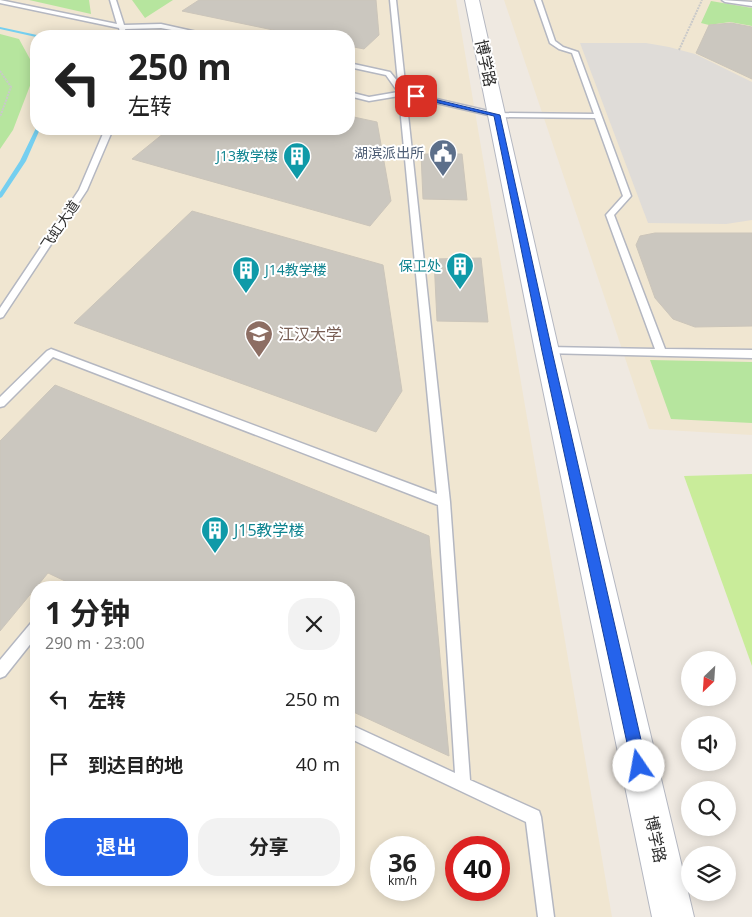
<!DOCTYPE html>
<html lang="zh">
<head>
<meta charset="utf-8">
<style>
  body { margin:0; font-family:"Open Sans","Noto Sans SC",sans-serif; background:#f2f2f2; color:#222; height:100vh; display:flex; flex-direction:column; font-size:19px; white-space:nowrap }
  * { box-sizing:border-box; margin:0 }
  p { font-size:16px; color:#767676 }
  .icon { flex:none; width:28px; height:28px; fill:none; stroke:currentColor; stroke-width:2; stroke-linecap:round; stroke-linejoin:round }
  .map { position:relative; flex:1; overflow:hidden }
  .side { position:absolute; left:30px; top:581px; width:325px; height:305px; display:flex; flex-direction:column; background:#fff; border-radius:20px; box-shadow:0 2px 12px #0003 }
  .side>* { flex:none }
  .guide { position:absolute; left:30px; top:30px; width:325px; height:105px; border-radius:20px; box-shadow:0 2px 12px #0003; background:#fff; color:#222; overflow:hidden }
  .needle { width:32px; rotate:205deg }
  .tools { position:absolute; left:681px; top:651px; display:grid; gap:10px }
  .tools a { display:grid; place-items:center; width:55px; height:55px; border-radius:50%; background:#fff; box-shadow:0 2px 12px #0003; font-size:25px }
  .speed { position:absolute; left:370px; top:836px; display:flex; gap:10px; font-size:25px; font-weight:700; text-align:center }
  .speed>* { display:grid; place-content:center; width:65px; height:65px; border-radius:50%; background:#fff; box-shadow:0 2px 12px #0003; line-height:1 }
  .speed small { font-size:12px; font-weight:400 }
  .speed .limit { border:8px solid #d22; background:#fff; color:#111 }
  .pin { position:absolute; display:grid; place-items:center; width:42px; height:42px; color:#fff; margin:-21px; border-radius:10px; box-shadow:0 2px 8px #0006 }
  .me { position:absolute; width:55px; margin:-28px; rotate:348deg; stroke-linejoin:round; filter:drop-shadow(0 0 4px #0008) }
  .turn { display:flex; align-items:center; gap:18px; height:105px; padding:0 15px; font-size:22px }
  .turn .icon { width:65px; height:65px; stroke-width:2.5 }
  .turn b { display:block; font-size:35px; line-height:42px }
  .round { display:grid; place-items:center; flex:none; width:52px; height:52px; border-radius:20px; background:#f2f2f2 }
  .summary { display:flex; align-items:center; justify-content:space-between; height:85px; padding:0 15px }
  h1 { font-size:30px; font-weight:700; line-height:38px }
  .button { display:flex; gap:10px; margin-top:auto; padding:10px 15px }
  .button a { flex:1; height:58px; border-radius:20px; background:#2563eb; color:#fff; font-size:20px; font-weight:700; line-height:58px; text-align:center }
  .button a+a { background:#f2f2f2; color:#222 }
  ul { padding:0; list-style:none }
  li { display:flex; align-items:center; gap:15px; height:65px; padding:0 15px }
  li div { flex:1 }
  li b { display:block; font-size:19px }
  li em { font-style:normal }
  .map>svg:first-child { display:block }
  .education { fill:#f0e6d1; fill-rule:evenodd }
  .green { fill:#b6e59e }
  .pitch { fill:#c9ec9a }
  .plaza { fill:#dfdcd8 }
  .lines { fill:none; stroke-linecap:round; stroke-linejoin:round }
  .stream { fill:#75cff0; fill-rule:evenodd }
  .building { fill:#cbc7bf; stroke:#cbc5ba }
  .lane-casing { stroke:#b4b7c1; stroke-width:3 }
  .secondary-casing { stroke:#b4b7c1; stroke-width:2 }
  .path { stroke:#c9c9c9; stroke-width:2; stroke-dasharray:2 1; stroke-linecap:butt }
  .lane { fill:#fff; fill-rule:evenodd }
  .secondary { fill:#fff; fill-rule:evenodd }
  .route { fill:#2563eb; stroke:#184099 }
  .labels { text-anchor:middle; stroke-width:4; stroke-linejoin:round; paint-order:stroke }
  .far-service-label { font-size:14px; fill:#4e5e75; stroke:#fff; text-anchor:end }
  .far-culture-label { font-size:14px; fill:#0d838f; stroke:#fff; text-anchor:end }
  .far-street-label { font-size:14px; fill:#2e2e2e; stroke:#fff }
  .street-label { font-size:16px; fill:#2e2e2e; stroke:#fff }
  .education-label { font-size:16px; fill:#785e54; stroke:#fff; text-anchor:start }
  .culture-label { font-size:16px; fill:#0d838f; stroke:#fff; text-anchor:start }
</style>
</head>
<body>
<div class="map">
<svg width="752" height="917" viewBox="0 0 752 917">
  <rect width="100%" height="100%" fill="#efe9e1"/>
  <!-- education -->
  <path class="education" d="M0,0h456l156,917h-612zM36,36h313v93h-313zM36,588h313v292h-313zM381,848h43v42h-43zM456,848h43v42h-43z
    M504,0h248v435l-103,-6z"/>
  <!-- green -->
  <path class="green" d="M29,0h60l2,14z
    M132,0h41l-28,18z
    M711,1l41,7v18l-22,-4 -21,3 -8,-2z
    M0,34l19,5 17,31 -23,60 -13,19z
    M650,360l102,2v61l-81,-4z"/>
  <!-- pitch -->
  <path class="pitch" d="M752,474v192l-68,-190z"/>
  <!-- plaza -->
  <path class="plaza" d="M580,43h66l23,4 26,7 57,28v138l-26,4 -78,-1z"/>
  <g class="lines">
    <!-- stream -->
    <path class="stream" d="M0,27l37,8 2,1 -3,1 -36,-8z
      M36,128l4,1 -14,32 -24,36 -2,1v-6l20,-31z"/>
  </g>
  <!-- building -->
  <path class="building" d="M199,0h177l3,35 -15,14 -15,-3v-10h-47l-120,-25z
    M731,23l21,4v52l-56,-26 13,-28z
    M349,116l28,6 14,79 -21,25 -238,-67 37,-30h180z
    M421,154h41l5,46 -44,-1z
    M192,211l191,54 19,126 -26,41 -302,-109z
    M655,233h97v93l-57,1 -22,-8 -18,-21 -19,-53 4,-9z
    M481,258l7,64 -51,-1 -3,-62z
    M55,385l374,151 20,220 -100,-46v-122h-269l-32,-15 -48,58v-190z"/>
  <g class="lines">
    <!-- lane casing -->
    <g class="lane-casing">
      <path id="lane" d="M0,0l117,24 -7,-24h6l8,25 37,-1 54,12h-11l-43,-8 -36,1 2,7h-6l-2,-8 -119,-25z
        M390,0h6l10,92 91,21 97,1 -22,-61 -13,-4 -9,-6 -15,-43h6l14,41 8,6 15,5 53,144 -17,19 51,134 87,1v8l-209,-5 -1,-2 5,-4 108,2 -49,-134 17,-19 -28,-78 -98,-1 -91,-21 44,406 20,278 69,31 2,6 13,100h-16l-12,-95 -177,-84v-14l106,49 -17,-268 -385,-148 -49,49 -4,1v-10l47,-46 4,-2 386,145 -38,-398 -30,5 -20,-5v-4l20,5 29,-5 -12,-17 -37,-8v-4l41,9 8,10z
        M722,0l30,2v4l-27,-4z
        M105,129h8l-26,61 -84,127 -3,1v-10l79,-118z
        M36,621v16l-31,39 -5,2v-18l31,-37z"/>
    </g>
    <!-- secondary casing -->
    <g class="secondary-casing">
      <path id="secondary" d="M465,0h14l80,351 135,566h-42l-117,-566z"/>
    </g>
    <!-- path -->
    <path class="path" d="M679,50l23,-50
      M0,71l11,16 -11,30"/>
    <!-- lane -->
    <use href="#lane" class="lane"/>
    <!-- secondary -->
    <use href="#secondary" class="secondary"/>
  </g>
  <!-- route -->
  <path class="route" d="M413,94l87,21 52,236 95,415 -2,5 -6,2 -5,-2 -2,-5 -90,-415 -48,-235 -81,-19z"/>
  <!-- icons -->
  <defs>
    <g id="civic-pin" transform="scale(1.4375)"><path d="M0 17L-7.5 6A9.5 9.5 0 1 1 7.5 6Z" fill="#5c6f8a" stroke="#fff"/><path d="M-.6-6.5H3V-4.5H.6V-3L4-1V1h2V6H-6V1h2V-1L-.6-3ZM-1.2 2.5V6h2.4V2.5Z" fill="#fff"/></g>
    <g id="building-pin" transform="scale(1.4375)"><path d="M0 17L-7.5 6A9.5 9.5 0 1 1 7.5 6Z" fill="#0f9aa8" stroke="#fff"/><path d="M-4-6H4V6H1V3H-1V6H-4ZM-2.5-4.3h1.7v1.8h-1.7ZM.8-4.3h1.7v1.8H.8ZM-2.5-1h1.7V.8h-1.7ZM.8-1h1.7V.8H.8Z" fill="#fff"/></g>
    <g id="university-pin" transform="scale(1.4375)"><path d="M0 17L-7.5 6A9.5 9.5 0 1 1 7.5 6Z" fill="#8d6e63" stroke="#fff"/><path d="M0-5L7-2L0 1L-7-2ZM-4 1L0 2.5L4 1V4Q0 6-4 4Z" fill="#fff"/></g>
  </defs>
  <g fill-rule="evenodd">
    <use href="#civic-pin" x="443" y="153"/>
    <use href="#building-pin" x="297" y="156"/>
    <use href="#building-pin" x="460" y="266"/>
    <use href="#building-pin" x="246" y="270"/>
    <use href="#university-pin" x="259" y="334"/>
    <use href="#building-pin" x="215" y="530"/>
  </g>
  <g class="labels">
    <!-- far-service labels -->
    <g class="far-service-label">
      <text x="424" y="158">湖滨派出所</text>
    </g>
    <!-- far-culture labels -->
    <g class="far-culture-label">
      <text x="278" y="161">J13教学楼</text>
      <text x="441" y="271">保卫处</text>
      <text x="265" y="275" text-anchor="start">J14教学楼</text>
    </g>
    <!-- far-street labels -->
    <g class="far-street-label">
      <text transform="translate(60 225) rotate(-56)" y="5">飞虹大道</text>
    </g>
    <!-- street labels -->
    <g class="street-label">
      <text transform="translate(486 63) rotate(78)" y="6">博学路</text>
      <text transform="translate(656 839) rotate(78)" y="6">博学路</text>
    </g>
    <!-- education labels -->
    <g class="education-label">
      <text x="278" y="340">江汉大学</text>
    </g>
    <!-- culture labels -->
    <g class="culture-label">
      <text x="234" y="536">J15教学楼</text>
    </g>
  </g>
</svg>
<div class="tools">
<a><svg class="needle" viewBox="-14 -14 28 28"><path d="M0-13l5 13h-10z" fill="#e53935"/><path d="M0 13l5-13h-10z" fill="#767676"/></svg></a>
<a><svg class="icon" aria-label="sound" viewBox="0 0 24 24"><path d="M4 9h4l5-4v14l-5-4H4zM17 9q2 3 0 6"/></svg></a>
<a><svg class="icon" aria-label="search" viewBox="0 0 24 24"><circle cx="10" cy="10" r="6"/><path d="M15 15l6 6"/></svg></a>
<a><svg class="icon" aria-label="layers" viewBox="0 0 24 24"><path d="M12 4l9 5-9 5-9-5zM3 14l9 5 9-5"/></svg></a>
</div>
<div class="speed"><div>36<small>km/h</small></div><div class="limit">40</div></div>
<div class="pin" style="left:416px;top:96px;background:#d93025"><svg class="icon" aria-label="arrive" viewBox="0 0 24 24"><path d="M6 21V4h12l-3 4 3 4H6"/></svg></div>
<svg class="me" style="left:639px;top:766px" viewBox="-20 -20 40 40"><circle r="19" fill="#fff"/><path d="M0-13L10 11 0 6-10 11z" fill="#2563eb"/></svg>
<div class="guide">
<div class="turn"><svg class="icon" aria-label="left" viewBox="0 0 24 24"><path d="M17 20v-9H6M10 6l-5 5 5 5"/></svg><div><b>250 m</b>左转</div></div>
</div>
<section class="side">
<div class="summary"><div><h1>1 分钟</h1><p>290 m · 23:00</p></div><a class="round"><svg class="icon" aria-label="close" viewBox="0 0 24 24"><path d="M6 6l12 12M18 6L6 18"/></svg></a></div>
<ul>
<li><svg class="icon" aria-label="left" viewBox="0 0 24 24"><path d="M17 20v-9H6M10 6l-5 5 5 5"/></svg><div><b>左转</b></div><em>250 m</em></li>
<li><svg class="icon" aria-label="arrive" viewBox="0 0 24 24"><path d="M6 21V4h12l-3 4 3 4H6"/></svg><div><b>到达目的地</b></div><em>40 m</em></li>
</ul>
<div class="button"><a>退出</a><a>分享</a></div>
</section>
</div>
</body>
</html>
